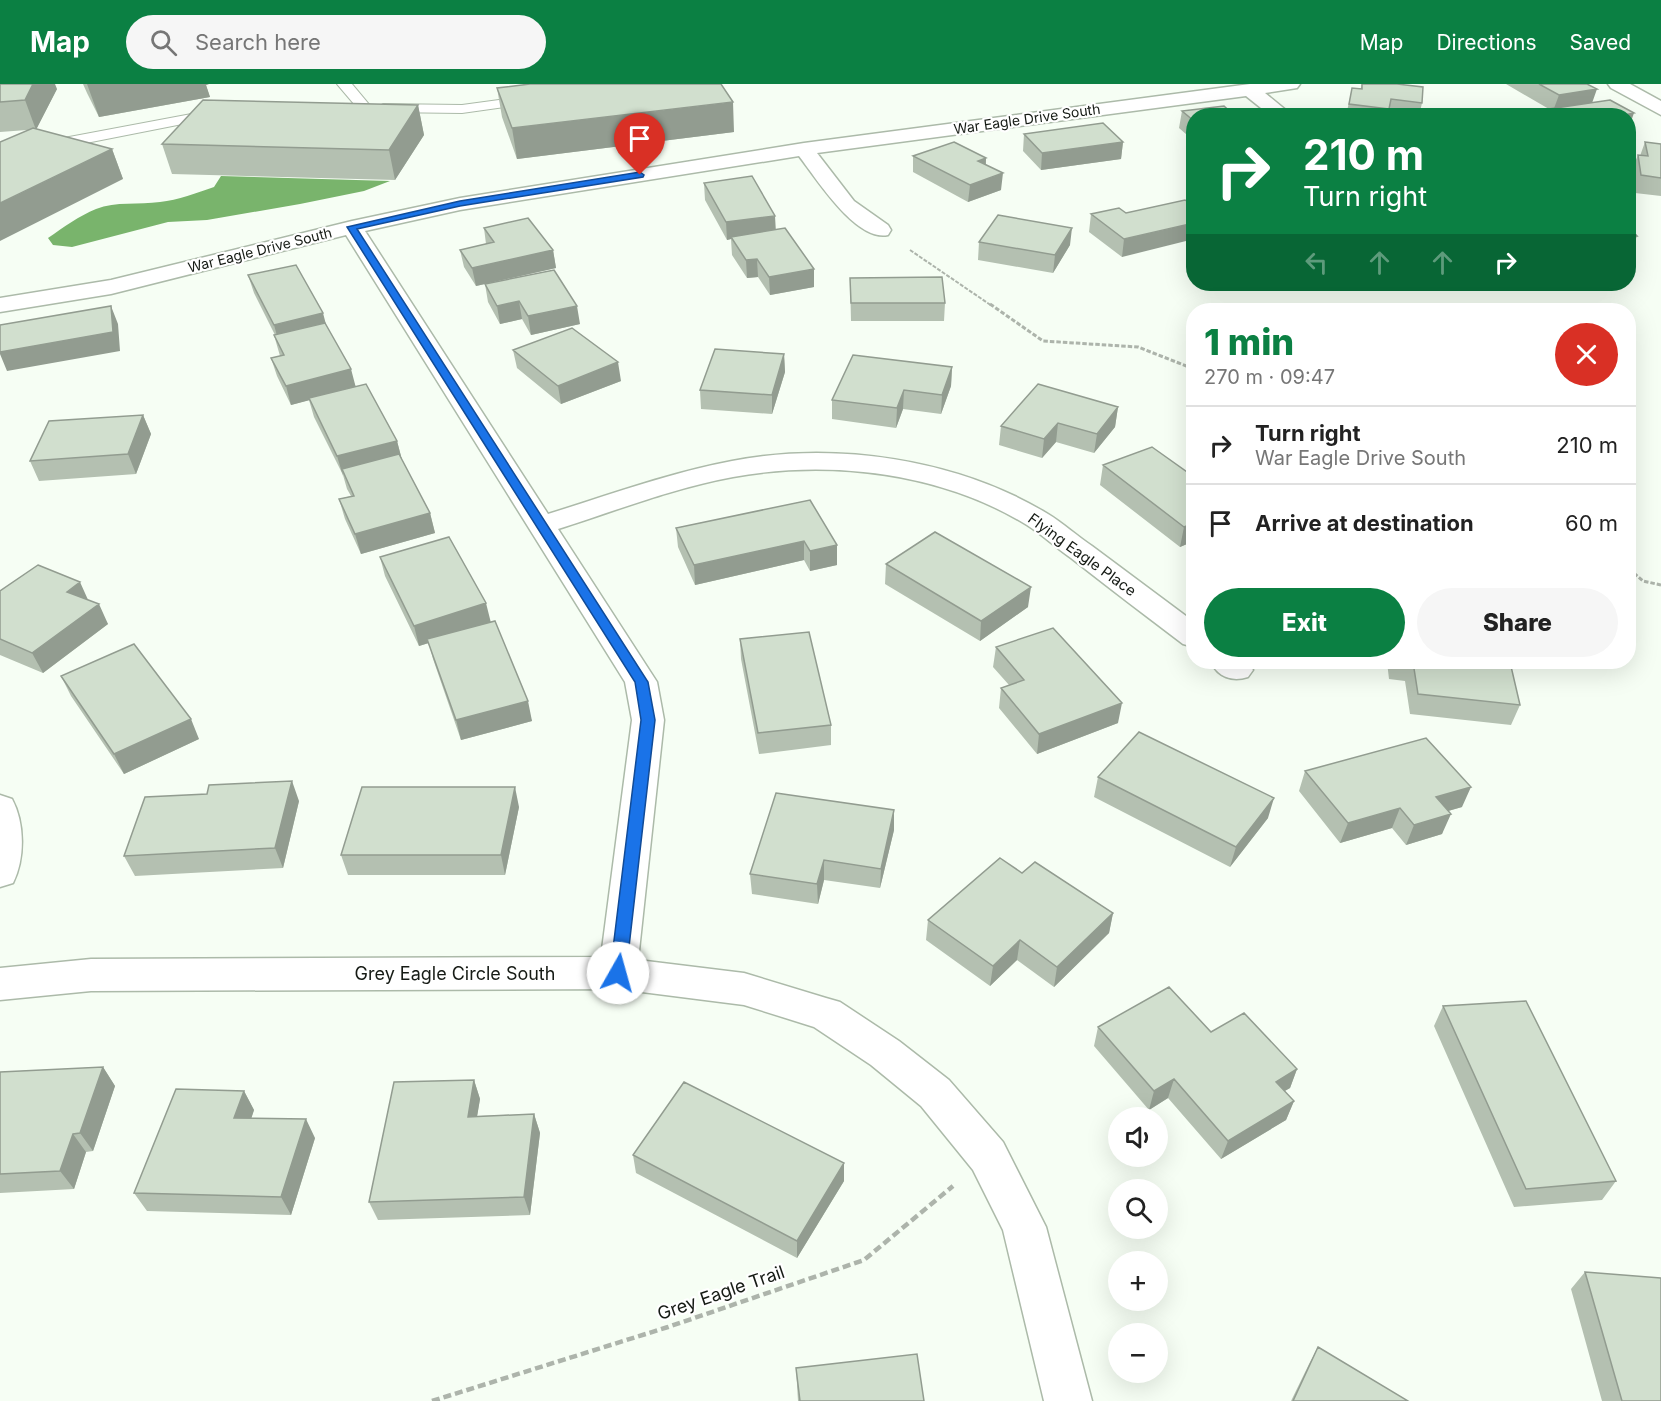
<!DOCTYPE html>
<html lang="en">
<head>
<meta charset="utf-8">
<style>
  body { margin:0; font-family:Inter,sans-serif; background:#f6f6f6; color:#222; height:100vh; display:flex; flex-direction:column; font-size:22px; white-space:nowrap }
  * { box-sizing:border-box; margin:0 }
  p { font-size:20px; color:#767676 }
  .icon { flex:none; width:33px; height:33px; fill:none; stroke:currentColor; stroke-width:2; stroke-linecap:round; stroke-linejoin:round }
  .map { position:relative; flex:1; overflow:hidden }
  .sheet { position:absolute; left:1186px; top:219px; width:450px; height:366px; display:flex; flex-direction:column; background:#fff; border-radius:24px; box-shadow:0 6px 24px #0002 }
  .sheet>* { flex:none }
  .top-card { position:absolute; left:1186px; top:24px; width:450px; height:183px; border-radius:24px; box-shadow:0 6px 24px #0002; background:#0b8043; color:#fff; overflow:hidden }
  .controls { position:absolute; left:1108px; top:1023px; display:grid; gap:12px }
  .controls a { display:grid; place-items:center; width:60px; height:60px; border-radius:50%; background:#fff; box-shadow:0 6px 24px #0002; font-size:30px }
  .pin { position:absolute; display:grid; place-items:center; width:51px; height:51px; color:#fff; margin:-62px -26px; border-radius:50% 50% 50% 0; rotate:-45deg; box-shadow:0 0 6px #0007 }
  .pin .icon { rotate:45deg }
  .me { position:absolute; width:66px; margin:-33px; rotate:7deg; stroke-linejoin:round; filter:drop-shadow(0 0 4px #0008) }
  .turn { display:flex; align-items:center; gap:21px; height:126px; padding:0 18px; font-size:27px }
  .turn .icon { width:78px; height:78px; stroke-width:2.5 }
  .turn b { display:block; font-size:42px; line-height:51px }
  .lanes { display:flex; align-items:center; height:57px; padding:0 18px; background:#0003; justify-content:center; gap:30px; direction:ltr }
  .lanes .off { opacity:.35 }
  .round { display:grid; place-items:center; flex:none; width:63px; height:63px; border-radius:32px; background:#f6f6f6 }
  .summary { display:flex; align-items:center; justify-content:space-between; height:102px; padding:0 18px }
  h1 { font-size:36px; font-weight:800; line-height:45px; color:#0b8043 }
  .action { display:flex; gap:12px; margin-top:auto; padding:12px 18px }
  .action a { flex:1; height:69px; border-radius:36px; background:#0b8043; color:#fff; font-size:24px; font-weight:800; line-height:69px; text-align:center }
  .action a+a { background:#f6f6f6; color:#222 }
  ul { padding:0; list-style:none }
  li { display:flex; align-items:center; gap:18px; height:78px; padding:0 18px; border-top:2px solid #e0e0e0 }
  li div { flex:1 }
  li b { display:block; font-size:22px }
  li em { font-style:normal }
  header { display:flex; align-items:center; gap:36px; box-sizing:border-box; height:84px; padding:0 30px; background:#0b8043; color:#fff }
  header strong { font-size:28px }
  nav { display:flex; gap:33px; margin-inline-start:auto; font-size:21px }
  .search { width:420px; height:54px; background:#f6f6f6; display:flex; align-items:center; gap:15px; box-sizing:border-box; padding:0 21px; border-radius:33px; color:#767676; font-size:22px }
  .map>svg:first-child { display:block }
  .water { fill:#79b46c }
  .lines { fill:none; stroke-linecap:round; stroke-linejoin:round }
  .lane-casing { stroke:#acbaa9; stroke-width:2 }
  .street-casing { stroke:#acbaa9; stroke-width:3 }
  .path-far2 { stroke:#adb4ab; stroke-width:2; stroke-dasharray:4 1.5; stroke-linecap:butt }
  .path-far1 { stroke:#adb4ab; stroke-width:3; stroke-dasharray:4.5 2; stroke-linecap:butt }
  .path { stroke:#adb4ab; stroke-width:4.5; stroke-dasharray:8 4; stroke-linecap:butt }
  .lane { fill:#fff; fill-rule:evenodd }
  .street { fill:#fff; fill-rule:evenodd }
  .wall { fill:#b4c0b1 }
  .shaded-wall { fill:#929c90 }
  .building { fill:#d1dfce; stroke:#929c90; stroke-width:1.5 }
  .route { fill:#1a73e8; stroke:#114b97; stroke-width:1.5 }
  .labels { text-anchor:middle; stroke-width:4.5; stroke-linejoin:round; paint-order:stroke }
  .far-street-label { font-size:14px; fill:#161b15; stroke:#fff }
  .street-label { font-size:15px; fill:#161b15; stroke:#fff }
  .near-street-label { font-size:18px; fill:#161b15; stroke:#fff }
</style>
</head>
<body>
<header>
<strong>Map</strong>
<div class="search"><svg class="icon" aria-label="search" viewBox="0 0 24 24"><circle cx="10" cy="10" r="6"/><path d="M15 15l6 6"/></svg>Search here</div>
<nav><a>Map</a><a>Directions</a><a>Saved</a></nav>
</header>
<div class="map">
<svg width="1661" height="1317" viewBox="0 0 1661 1317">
  <rect width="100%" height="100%" fill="#f6fef4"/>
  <!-- water -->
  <path class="water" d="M221,92l169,5 -26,10 -64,13 -93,16 -39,2 -96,25 -19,-2 -5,-7c16,-11 31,-22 48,-29 20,-8 43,-4 64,-7 18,-2 37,-9 54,-15z"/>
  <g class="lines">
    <!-- lane casing -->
    <g class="lane-casing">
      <path id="lane" d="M337,0h15l20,24 -2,3 -37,1 -2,-3 2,-3 21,-2z
        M535,11l5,1 2,3 -2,3 -78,11 -79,-1 -7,-4 7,-4 79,1z
        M218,25l7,4 -2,3 -223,44v-10z"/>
    </g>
    <!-- street casing -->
    <g class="street-casing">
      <path id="street" d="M1250,0h50l-3,4 -32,5 28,23h-22l-25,-20 -429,57 37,48 34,24 3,5 -3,5c-32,7 -72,-57 -89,-79l-339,54 -95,21 183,283c61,-19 121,-41 184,-53 103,-20 226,-2 316,53 15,9 29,22 44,32 34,25 68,51 102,76v25l-11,-3c-37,-28 -75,-57 -112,-86 -15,-10 -28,-23 -44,-33 -85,-52 -196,-66 -294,-48 -60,11 -118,34 -175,52l99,153 7,38 -26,240 106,13 82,25 14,4 59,39 50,39 54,62 43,85 46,174h-48l-41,-171 -30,-60 -52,-64 -50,-41 -57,-38 -70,-22 -126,-16 -527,2 -91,9v-32l91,-9 510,-2 31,-237 -7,-38 -279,-447 -235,59 -111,18v-14l111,-18 241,-59 108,-23 344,-55z
        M1608,0h22l31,17v14l-50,-27z
        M1211,578h36l6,8 -5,7c-16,5 -30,0 -37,-15z
        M0,711l12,4c13,24 13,60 1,84l-13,4z"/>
    </g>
    <!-- path-far2 -->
    <path class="path-far2" d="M910,166l82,56"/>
    <!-- path-far1 -->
    <path class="path-far1" d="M990,220l53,37 95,6 56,22
      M1629,485l14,12 18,4"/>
    <!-- path -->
    <path class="path" d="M432,1317l236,-74 196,-67 89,-74"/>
    <!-- lane -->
    <use href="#lane" class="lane"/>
    <!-- street -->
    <use href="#street" class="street"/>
  </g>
  <!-- wall -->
  <path class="wall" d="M0,0l57,5 -21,40 76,20 11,30 -96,-49 -27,2z
    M83,0h126l-3,1 4,12 -111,20 -12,-24z
    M1362,0l60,19 -3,13h-73l6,-28h9z
    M1506,0h81l5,18 37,14h-82l2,-7z
    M497,4l237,44 -217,27 -15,-42z
    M418,21l6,30 -29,45 -223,-6 -10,-30z
    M1182,27l12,5v25l-15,-13z
    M1024,50l99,8 -2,17 -80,11 -18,-19z
    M1645,58l16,2v52l-26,-3 -4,-21 7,-17 2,1z
    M913,72l73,2v7l15,25 -33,12 -55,-30z
    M704,99l72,47 38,57 -44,8 -12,-18 -11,1 -15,-23 -1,-16 -4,1 -22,-40z
    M1185,116l-63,57 -33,-25 2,-18 35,-1z
    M1629,143l8,9 -7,18h-1z
    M484,144l69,22 3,18 -80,18 -12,-19 -4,-17 26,-6z
    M979,158l91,3 -17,28 -75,-13z
    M248,191l79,52 29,60 41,54 5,19 28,53 5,20 -74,21 -16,-35 -6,-20 12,-3 -4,-7 -4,-14 -29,-58 -5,-17 -18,5 -14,-29 -6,-18 9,-2 -6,-21h1l-21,-42z
    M850,194l95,25 -1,18h-93z
    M485,200l95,40 -49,11 -9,-16 -22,5 -12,-22z
    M513,266l108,31 -60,23 -44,-36z
    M784,270l1,18 -13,42 -71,-5 -1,-19z
    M952,283l-1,19 -10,28 -38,-5 -7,19 -64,-9v-19z
    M1118,323l-3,20 -21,26 -38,-11 -14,16 -43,-13 2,-19z
    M143,331l8,19 -15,40 -97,7 -9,-20z
    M1152,363l42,94 -14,6 -80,-62 3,-20z
    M810,416l27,65 -27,6 -6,-11 -109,25 -17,-38 -2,-19z
    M380,473l110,65 42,99 -71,19 -28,-81 -4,-16 -10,3 -34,-70z
    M886,480l142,43 -48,34 -95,-57z
    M0,507l89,9 19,24 -65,49 -43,-18z
    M740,555l91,86v20l-72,9 -18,-95z
    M996,563l122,76 -81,31 -38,-46 2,-20 8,-3 -16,-18z
    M1387,578h123l10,43 -9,20 -101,-11 -5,-33 -16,-2z
    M61,592l138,63 -75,35 -53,-78z
    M1305,687l157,36 -14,4 -6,23 -36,11 -14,-17 -52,15 -41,-52z
    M1098,693l170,41 -38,49 -136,-70z
    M299,717l-16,67 -148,8 -11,-20z
    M519,723l-14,68h-157l-7,-20z
    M894,746l-14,58 -56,-8 -6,24 -66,-10 -2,-20z
    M1022,789l91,40 -4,20 -55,54 -37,-27 -27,26 -64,-46 2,-20z
    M1443,922l173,175 -14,19 -88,7 -80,-181z
    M1098,943l113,5 86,37 -7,19 -6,3 10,10 -8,19 -65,39 -53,-61 -19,12 -55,-64z
    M103,983l12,19 -22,65 -7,1 -12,37 -74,4v-121z
    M474,996l6,19 -3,17 57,-2 6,19 -10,82 -152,5 -9,-18z
    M244,1007l10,19 -3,9 64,19 -24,77 -144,-4 -13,-18z
    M633,1071l211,8v18l-47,77 -161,-85z
    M1585,1188l76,129h-59l-31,-112z
    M1318,1263l90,54h-117l18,-37z
    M796,1284l128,33h-126z"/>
  <!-- shaded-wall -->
  <path class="shaded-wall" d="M33,0h22l2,5 -21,41 -11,-30z
    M87,0h122l-3,1 4,12 -111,20z
    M1597,5l-6,17 -38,5 6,-16z
    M733,18l1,30 -217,27 -5,-31z
    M418,21l6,30 -29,45 -6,-30z
    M1634,29l-5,14v-11h-10z
    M1123,58l-2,17 -80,11 1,-17z
    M112,65l11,30 -123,62v-38z
    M986,74l-1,17 -7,-14z
    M1003,89l-2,17 -33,12 2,-17z
    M775,132l1,17 -45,4v2l-4,1 -1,-18z
    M1194,139v16l-72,18 2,-18z
    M1072,144l-2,17 -17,28 2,-18z
    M553,166l3,18 -80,18 -4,-18z
    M757,175l1,18 -11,1 -1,-18z
    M814,185v18l-44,8 -1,-18z
    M519,217l3,18 -22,5 -3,-18z
    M111,222l7,18 2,27 -113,20 -7,-17v-2z
    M577,222l3,18 -49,11 -3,-19z
    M323,229l5,19 -49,11 -5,-18z
    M784,270l1,18 -13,42v-19z
    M618,278l3,19 -60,23 -3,-18z
    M952,283l-1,19 -10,28 1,-19z
    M351,285l5,19 -65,17 -5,-19z
    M904,306l-1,19 -7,19 1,-20z
    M1118,323l-3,20 -21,26 3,-19z
    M143,331l8,19 -15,40 -8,-20z
    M1058,339l-2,19 -14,16 2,-19z
    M397,357l5,19 -60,9 1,7 -6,-20z
    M430,429l5,20 -74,21 -6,-20z
    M1194,439v18l-14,6 4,-20z
    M804,457v19l-109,25 -1,-20z
    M837,461v20l-27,6v-20z
    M80,498l9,20 -22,-10z
    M1031,503l-3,20 -48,34 1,-20z
    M486,519l5,20 -72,23 -5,-20z
    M99,520l9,20 -65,49 -11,-20z
    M528,617l4,20 -71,19 -5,-20z
    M1122,619l-4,20 -81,31 2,-20z
    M191,635l8,20 -75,35 -10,-20z
    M292,697l7,20 -16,67 -8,-20z
    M515,703l4,20 -14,68 -4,-20z
    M1471,703l-9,20 -35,10 9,-20z
    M1274,714l-6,20 -38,49 6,-20z
    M1400,724l-8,20 -52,15 8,-20z
    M894,726v20l-14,58 1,-19z
    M1451,730l-9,20 -36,11 8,-20z
    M824,776v20l-6,24 -1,-20z
    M1113,829l-4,20 -55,54 3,-20z
    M1020,856l-3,20 -27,26 3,-20z
    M103,983l12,19 -22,65 -13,-18z
    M1297,985l-7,19 -22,13 8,-19z
    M1174,995l-6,19 -19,12 5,-19z
    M474,996l6,19 -6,36 -6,-18z
    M244,1007l10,19 -9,27 -11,-19z
    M1294,1017l-8,19 -65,39 7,-18z
    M534,1030l6,19 -10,82 -6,-18z
    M306,1035l9,19 -24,77 -10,-18z
    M73,1050l13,18 -12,37 -14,-18z
    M844,1079v18l-47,77v-17z"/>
  <!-- building -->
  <path class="building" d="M0,0h33l-8,16 -25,2z
    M530,0h191l12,18 -221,26 -15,-40z
    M1362,0h35l26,3 -1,16 -31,-4 -2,10 -40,-5 3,-16 10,1z
    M1539,0h48l10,5 -38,6z
    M203,16l215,5 -29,45 -227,-6z
    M1610,16l24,13 -15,3h-58l-12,-7z
    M1224,22l11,10h-41v5l-12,-10z
    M1103,39l20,19 -81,11 -18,-19z
    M33,44l79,21 -112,54v-61z
    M954,58l32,16 -8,3 25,12 -33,12 -57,-29z
    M1645,58l16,2v34l-20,-3 -3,-20 10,1z
    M752,92l23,40 -49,6 -22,-39z
    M1185,116l9,6v17l-70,16 -33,-25 28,-6 7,5z
    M998,131l74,13 -17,27 -76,-13z
    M528,134l25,32 -81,18 -12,-18 34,-8 -10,-14z
    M1629,143l8,9h-8z
    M785,144l29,41 -45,8 -12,-18 -11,1 -15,-23z
    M296,181l27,48 -49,12 -26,-50z
    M554,186l23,36 -49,10 -9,-15 -22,5 -12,-22z
    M942,193l3,26h-94l-1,-25z
    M111,222l2,26 -113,20v-27z
    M325,239l26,46 -65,17 -15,-28 13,-3 -10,-20z
    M572,244l46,34 -60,24 -45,-36z
    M715,265l69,5 -12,41 -72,-5z
    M853,271l99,12 -10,28 -38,-5 -7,18 -65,-8z
    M366,300l31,57 -60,15 -28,-58z
    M1038,300l80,23 -21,27 -39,-11 -14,16 -43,-13z
    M143,331l-15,39 -98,7 19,-40z
    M1152,363l42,30v46l-10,4 -81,-62z
    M399,370l31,59 -75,21 -16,-35 15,-3 -12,-27z
    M810,416l27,45 -27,6 -6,-10 -110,24 -18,-37z
    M935,448l96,55 -50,34 -95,-57z
    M449,453l37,66 -72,23 -34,-69z
    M38,481l42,17 -13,10 32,12 -67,49 -32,-14v-48z
    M495,537l33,80 -72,19 -29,-81z
    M1053,544l69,75 -83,31 -38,-46 23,-8 -28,-33z
    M809,548l22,93 -73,8 -18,-94z
    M134,560l57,75 -77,35 -53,-78z
    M1413,578h97l10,43 -102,-11z
    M1139,648l135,66 -38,49 -138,-70z
    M1426,654l45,49 -35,10 15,17 -37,11 -14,-17 -52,15 -43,-52z
    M292,697l-17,67 -151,8 21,-59 62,-3 2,-9z
    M362,703h153l-14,68h-160z
    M776,709l118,17 -13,59 -57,-9 -7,24 -67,-10z
    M1000,774l22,15 13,-11 78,51 -56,54 -37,-27 -27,26 -65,-46z
    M1169,903l42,45 33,-19 53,56 -21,13 18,19 -66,40 -54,-62 -20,12 -56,-64z
    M1526,917l90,180 -90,8 -83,-183z
    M103,983l-23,66 -7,1 -13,37 -60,3v-102z
    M474,996l-6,37 66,-3 -10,83 -155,5 25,-120z
    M684,998l160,81 -47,78 -164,-86z
    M176,1005l68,2 -10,27 72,1 -25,78 -147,-4z
    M1585,1188l76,6v123h-39z
    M1318,1263l90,54h-115z
    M917,1270l7,47h-124l-4,-33z"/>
  <!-- route -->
  <path class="route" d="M640,88l4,3 -1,2 -183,29 -103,23 291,453 7,38 -29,253 -2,5 -6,2 -5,-2 -3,-5 31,-253 -6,-38 -288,-455 113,-26z"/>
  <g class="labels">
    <!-- far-street labels -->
    <g class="far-street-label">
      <text transform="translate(1027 35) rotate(-8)" y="5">War Eagle Drive South</text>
      <text transform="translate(260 166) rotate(-14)" y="5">War Eagle Drive South</text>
    </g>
    <!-- street labels -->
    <g class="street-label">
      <text transform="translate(1082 471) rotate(36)" y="5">Flying Eagle Place</text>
    </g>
    <!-- near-street labels -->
    <g class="near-street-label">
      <text x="455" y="896">Grey Eagle Circle South</text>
      <text transform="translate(721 1209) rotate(-19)" y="6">Grey Eagle Trail</text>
    </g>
  </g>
</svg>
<div class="controls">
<a><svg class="icon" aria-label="sound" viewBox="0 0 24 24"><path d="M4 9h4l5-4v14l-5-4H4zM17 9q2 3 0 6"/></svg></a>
<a><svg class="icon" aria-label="search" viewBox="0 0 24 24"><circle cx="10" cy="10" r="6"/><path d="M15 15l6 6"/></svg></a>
<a>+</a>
<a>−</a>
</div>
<div class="pin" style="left:640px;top:91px;background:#d93025"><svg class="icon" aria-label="arrive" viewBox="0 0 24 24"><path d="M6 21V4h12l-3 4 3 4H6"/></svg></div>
<svg class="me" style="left:618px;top:889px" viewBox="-20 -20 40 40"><circle r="19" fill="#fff"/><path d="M0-13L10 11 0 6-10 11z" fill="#1a73e8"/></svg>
<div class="top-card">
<div class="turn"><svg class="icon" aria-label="right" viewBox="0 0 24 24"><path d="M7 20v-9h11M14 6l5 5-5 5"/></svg><div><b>210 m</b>Turn right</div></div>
<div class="lanes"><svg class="icon off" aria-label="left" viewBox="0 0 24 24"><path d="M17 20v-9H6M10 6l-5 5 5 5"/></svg><svg class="icon off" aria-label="ahead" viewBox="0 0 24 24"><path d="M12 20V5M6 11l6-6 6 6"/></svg><svg class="icon off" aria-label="ahead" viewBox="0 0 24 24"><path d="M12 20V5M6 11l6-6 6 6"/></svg><svg class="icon" aria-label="right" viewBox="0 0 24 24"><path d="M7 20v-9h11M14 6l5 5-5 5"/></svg></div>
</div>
<section class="sheet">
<div class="summary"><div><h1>1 min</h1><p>270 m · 09:47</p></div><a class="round" style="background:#d93025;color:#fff"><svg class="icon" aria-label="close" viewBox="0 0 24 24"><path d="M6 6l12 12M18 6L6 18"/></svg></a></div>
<ul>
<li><svg class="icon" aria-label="right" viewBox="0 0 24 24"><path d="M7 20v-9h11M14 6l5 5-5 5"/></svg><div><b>Turn right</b><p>War Eagle Drive South</p></div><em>210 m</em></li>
<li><svg class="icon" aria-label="arrive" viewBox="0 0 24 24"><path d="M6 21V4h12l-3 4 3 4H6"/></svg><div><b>Arrive at destination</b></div><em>60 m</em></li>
</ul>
<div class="action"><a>Exit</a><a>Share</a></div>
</section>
</div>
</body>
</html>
